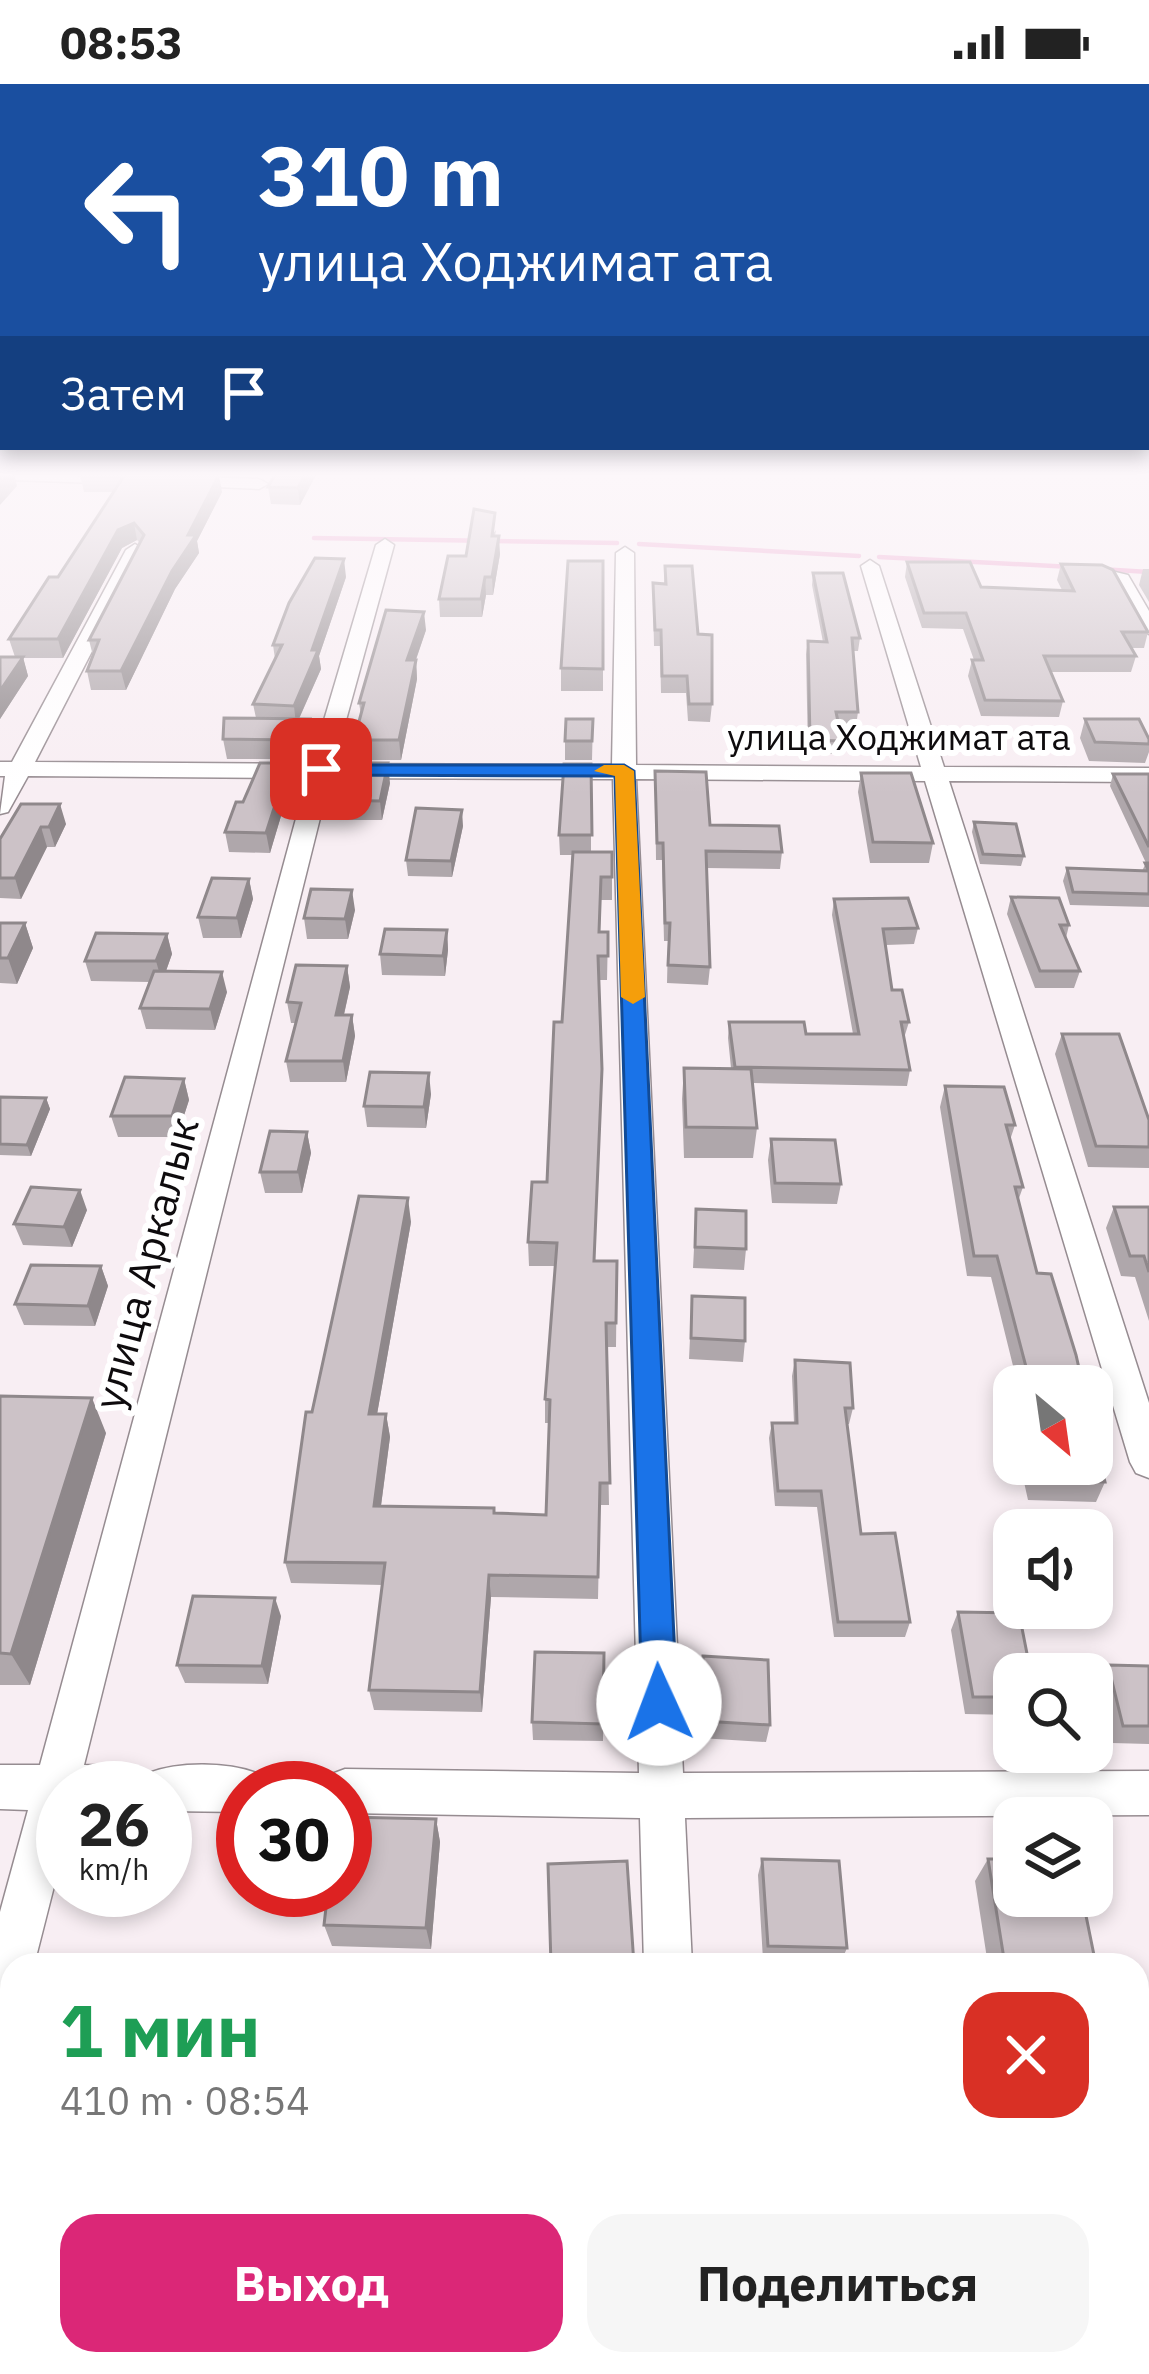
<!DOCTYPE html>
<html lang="ru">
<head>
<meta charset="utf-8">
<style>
  body { margin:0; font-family:"IBM Plex Sans",sans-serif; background:#f6f6f6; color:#222; height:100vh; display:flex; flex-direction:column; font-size:45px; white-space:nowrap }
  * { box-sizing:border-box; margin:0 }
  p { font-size:39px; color:#767676 }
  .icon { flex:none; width:66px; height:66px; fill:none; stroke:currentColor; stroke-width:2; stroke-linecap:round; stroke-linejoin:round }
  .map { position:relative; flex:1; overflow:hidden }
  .side { position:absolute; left:0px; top:1869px; width:1149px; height:423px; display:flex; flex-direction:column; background:#fff; border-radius:36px 36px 0 0; box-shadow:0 6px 18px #0003 }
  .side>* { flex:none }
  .top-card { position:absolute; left:0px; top:0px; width:1149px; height:366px; box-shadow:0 6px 18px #0003; background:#1a4fa0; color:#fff; overflow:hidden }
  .needle { width:78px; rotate:151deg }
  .fabs { position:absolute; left:993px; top:1281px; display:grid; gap:24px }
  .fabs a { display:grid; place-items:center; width:120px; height:120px; border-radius:24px; background:#fff; box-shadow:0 6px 18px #0003; font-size:60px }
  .speed { position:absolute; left:36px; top:1677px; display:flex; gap:24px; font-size:60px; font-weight:700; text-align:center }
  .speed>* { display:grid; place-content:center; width:156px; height:156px; border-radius:50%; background:#fff; box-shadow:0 6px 18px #0003; line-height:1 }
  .speed small { font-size:30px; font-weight:400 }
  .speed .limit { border:18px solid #d22; background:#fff; color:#111 }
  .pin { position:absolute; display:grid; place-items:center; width:102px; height:102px; color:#fff; margin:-51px; border-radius:24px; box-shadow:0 6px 18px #0006 }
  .me { position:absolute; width:132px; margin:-66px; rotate:358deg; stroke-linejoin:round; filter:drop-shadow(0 0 9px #0008) }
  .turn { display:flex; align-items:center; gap:42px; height:252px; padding:0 60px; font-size:54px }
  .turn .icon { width:156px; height:156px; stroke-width:2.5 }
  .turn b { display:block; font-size:84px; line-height:102px }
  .then { display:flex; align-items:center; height:114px; padding:0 60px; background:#0003; gap:24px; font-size:45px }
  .round { display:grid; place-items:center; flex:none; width:126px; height:126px; border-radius:36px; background:#f6f6f6 }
  .headline { display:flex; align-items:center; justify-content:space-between; height:204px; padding:0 60px }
  h1 { font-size:72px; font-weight:700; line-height:90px; color:#1e9e55 }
  .button { display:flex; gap:24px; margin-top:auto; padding:24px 60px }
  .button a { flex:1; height:138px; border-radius:36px; background:#db2777; color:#fff; font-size:48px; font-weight:700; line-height:138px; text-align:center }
  .button a+a { background:#f6f6f6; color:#222 }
  .status { display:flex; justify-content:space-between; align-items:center; height:84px; padding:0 60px; background:#fff; direction:ltr }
  .status svg { height:33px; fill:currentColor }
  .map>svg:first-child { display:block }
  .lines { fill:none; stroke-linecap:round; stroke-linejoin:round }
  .stream { stroke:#eb9dc9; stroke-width:4.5 }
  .minor-casing { stroke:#968c91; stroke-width:3 }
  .minor { fill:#fff; fill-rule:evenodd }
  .wall { fill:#afa7ab }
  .shaded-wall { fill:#8f888b }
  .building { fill:#ccc2c7; stroke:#8f888b; stroke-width:3 }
  .route { fill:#1a73e8; stroke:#114b97; stroke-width:3 }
  .slow { fill:#f59e0b }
  .labels { text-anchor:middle; stroke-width:12; stroke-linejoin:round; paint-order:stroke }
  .far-street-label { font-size:36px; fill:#0e0b0d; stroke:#fff }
  .street-label { font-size:42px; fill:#0e0b0d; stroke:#fff }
</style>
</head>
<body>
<div class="status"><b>08:53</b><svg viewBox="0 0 49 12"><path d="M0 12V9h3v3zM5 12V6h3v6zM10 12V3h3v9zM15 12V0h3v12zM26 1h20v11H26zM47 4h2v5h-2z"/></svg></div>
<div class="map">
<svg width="1149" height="2290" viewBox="0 0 1149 2290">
  <rect width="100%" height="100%" fill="#f8eef3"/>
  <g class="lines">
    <!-- stream -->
    <path class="stream" d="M314,454l303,5
      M639,460l220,12
      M879,473l193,10
      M1100,485l49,3"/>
    <!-- minor casing -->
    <g class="minor-casing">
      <path id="minor" d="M5,389l120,1 8,5 -8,5 -113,-4z
        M176,392l83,3 9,5 -9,5 -89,-4 -3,-4z
        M385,455l9,6 -60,219 278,1 4,-212 9,-6 9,6 2,212 285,2 -60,-201 9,-6 9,6 65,201 205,1v14l-200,-1 200,622v75l-13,-5 -6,-11 -205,-681 -289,-2 47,994 466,-2v44l-464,3 7,147h-48l-4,-147 -295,-5v-25h-21l5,-13 16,-6 294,4 -26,-994 -283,-1 -246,987 49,1 16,7c30,-12 81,-11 110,1l6,14h-22v24l-78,-1v-23h-102v63l-29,114h-22v59l-12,5v-117l28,-102 -28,-1v-44h40l267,-987 -279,-2 -20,36 -8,2 5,-38h-5v-14h12l114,-212 9,-6 9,6 -109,212 276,2 65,-219z
        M1111,487l17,4 21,36v23l-10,-6 -31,-53z
        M652,2280h58v10h-58z"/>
    </g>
    <!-- minor -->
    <use href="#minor" class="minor"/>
  </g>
  <!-- wall -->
  <path class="wall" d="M161,389l61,19 -25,49 2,12 -24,36 -49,101h-35l-4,-19 6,-15 -4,-16 51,-97 -3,-3 -15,8 -59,110h-40l5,18 -28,43v-62h15l-6,-18 49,-62 56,-85h-30l-4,-17z
    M276,389h41l-17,32 -29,-1 -3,-17z
    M496,446l-1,6 5,18 -7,41h-7l-4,22h-42l-1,-18z
    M603,477v130h-42v-23z
    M907,478l74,25 81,3 -5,-10 4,-16 87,68 -4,16h-13l5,8 -5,16h-80l12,29 -4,16 -78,-1 -13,-40 4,-16h2l-11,-31 -41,-1 -17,-51z
    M665,482l33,68 14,70 -2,18 -22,-1 -2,-28h-25l-1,-47h-6l-1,-46v-17l11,1z
    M1143,485h6v33l-10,-17z
    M813,489l47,65 -2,13h-5l5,61 -2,14 -17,-1 3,16 -2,13h-32l-2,-100 2,-13 15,1 -11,-57z
    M346,493l-27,79 2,13 -22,50 14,19 -7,21h-79l-4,-20 33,-21 -3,-14 22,-45 -2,-14z
    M426,546l-10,30 1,19 -16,81h-45l-2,-20 7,-25 -2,-12z
    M593,635l-1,41h-27v-19z
    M1085,635l64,20v13l-4,11 -56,-2 -9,-23z
    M297,679l3,19 -8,34h-11l-11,37 -41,-1 -4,-20 18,-30z
    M591,680v88l21,25v23h-11l-1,32h8l-1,48h-8l-4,281h22l-1,86h-10l3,158h-9l-2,94 -107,-2 -9,115 -108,-2 -5,-20 14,-105 -92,-2 -6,-21 27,-150 99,-190 -34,192h9l4,23 -9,69 113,7 52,2 3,-92h-4v-24l10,-133h-26l-1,-24 19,-60 15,-160 10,-167h-12l-1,-20z
    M655,687l55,54 72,27 -2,17 -74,-1 4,99 -2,18 -41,-2 1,-42h-4l-2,-81h-6z
    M861,689l72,70 -4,20h-59l-12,-71z
    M1113,690h36v133l-79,-2 -7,-24 4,-13 75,3 4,-8 -36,-77z
    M390,699l-8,37h-55l-2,-20z
    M21,720l45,20 -11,23h-8l-26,52 -21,-1v-59z
    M974,738l50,34 -3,10 -41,-2 -8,-32z
    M463,742l-11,51 -44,-1 -2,-16z
    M249,795l4,20 -12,39h-38l-5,-21z
    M1011,813l58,28 -3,13 14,33 -6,17h-39l-28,-74z
    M834,815l84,29 -4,16 -28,1 6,45 17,32 -5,16 6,32 -3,16 -154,-3 4,45 -4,30h-69l-2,-59 2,-31h47l-3,-30 1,-16 77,12h47l-21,-119z
    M355,826l-7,29h-41l-3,-21z
    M0,839h25l8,25 -16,36 -17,-1z
    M447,846l1,20 -3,26 -63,-1 -2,-21z
    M167,850l5,20 -6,17 61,21 -12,38 -69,-1 -6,-21 10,-26 -59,-1 -6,-20z
    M347,882l3,21 -6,28h8l3,21 -9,46h-56l-4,-21 9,-38h-4l-4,-21z
    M1062,950l87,86v48l-61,-1 -33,-113z
    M184,995l5,21 -12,37h-59l-7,-21z
    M945,1002l70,39 -5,15 13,47 -5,14 19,72 46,113h-65l-27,-109 -24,-1 -27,-169z
    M431,1010l-5,34 -59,-1 -3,-21z
    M0,1013l46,1 4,11 -19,47 -31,-1z
    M307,1048l4,21 -9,40h-37l-5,-21z
    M771,1055l70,45 -4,20 -65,-1 -4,-43z
    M1114,1123h35v114l-14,-44 -14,-1 -15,-48z
    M696,1125l50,40 -2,21 -51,-2z
    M87,1126l-15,37 -49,-2 -9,-21z
    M101,1182l7,20 -13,40 -71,-1 -9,-21z
    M692,1212l53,45 -2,21 -54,-3z
    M795,1276l58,48 -4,16h-2l14,110 49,88 -5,15h-71l-17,-130 -42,-1 -6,-68 3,-15h22l-2,-47z
    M0,1312l106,37 -76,252h-30z
    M1020,1380h72l13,18 -9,20 -68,-2z
    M958,1528l56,62v41l-49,-1 -14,-84z
    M281,1532l-13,68 -83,-1 -8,-18z
    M604,1569l-1,88 -70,-1 -1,-18z
    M703,1572l67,69 -4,17 -66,-4 1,-64z
    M1108,1581l41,1v78l-37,-1 -14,-60z
    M436,1735l4,23 -9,107 -99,-3 -8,-21z
    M762,1775l85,89 -6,14 -78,-2 -5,-85z
    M988,1775l108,106h-108l-13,-84z"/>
  <!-- shaded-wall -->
  <path class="shaded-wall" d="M10,389h4l3,13 -17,19v-21z
    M306,389h11l-17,32 -2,-17z
    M219,391l3,17 -25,49 2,12 -24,36 -49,101 -5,-19 67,-136z
    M134,439l3,17 -15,8 -59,110 -5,-19 60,-109z
    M499,452l1,18 -7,41 -1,-18z
    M344,475l2,18 -27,79 2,13 -25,56 -2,-19z
    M485,493l1,18 -4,22 -1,-18z
    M424,528l2,18 -17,49 -2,-19z
    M23,573l5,19 -28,43v-28z
    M416,576l1,19 -16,81 -2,-20z
    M310,635l3,19 -7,21 -3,-19z
    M297,679l3,19 -8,34 -3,-20z
    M388,679l2,20 -8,37 -2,-19z
    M278,712l3,20 -11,37 -4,-20z
    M60,720l6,20 -11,23 -6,-20z
    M462,726l1,16 -11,51 -1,-16z
    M41,743l6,20 -26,52 -6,-21z
    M249,795l4,20 -12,39 -4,-20z
    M352,806l3,20 -7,29 -3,-20z
    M25,839l8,25 -16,36 -9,-26z
    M447,846l1,20 -3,26 -2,-20z
    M167,850l5,20 -10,28 -6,-21z
    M347,882l3,21 -11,49 -3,-21z
    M222,888l5,20 -12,38 -5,-21z
    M352,931l3,21 -9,46 -3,-21z
    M429,989l2,21 -5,34 -2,-21z
    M184,995l5,21 -12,37 -5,-21z
    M46,1014l4,11 -19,47 -4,-11z
    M307,1048l4,21 -9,40 -4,-21z
    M80,1106l7,20 -15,37 -8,-20z
    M408,1114l3,24 -38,215 -4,-23z
    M101,1182l7,20 -13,40 -7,-20z
    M92,1314l14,35 -76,252 -19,-31z
    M386,1330l4,23 -12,91 -4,-22z
    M489,1491l2,22 -9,115 -2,-20z
    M275,1514l6,18 -13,68 -6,-18z
    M436,1735l4,23 -9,107 -5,-21z"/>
  <!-- building -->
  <path class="building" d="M0,389h10l-10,11z
    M81,389l138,2 -31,60h8l-24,36 -51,100h-34l12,-31h-10l55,-105 -10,-12 -16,7 -60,109h-49l40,-62h9l66,-101 -44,-1z
    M276,389h30l-8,15 -30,-1z
    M474,425l21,4 -3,23h7l-7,41h-7l-4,22h-42l9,-43h18z
    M315,474l29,1 -32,91h6l-24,56 -41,-2 29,-59h-9l16,-42z
    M568,477h35v108l-42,-1z
    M907,478h63l11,25 93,4 -13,-27 41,1 11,5 35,62h-26l14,24h-92l19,45 -78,-1 -13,-40h11l-17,-47h-42z
    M665,482h27l6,68 14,1v69h-23l-2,-28h-25l-1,-46h-6l-2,-47 13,1z
    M813,489h30l17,65h-8l6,74h-22l6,29 -32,-1 -2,-99 19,1z
    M386,526l38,2 -17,48h9l-17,80h-45l10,-37h-5z
    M0,573h23l-23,34z
    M224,634l86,1 -7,21 -80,-1z
    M566,635h27l-1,22h-27z
    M1085,635h54l10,20v5l-54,-2z
    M260,679h37l-8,33h-11l-12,37 -41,-1 11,-30h7z
    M348,679h40l-8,38 -55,-1 4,-30h17z
    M564,680h27l1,71h-33z
    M655,687l51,1 4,53 69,1 3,26 -76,-1 4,116 -42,-2 2,-42h-5l-2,-80h-6z
    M861,689h50l22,70 -60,-1z
    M1113,690h36v73z
    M21,720h39l-11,23h-8l-26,51h-15v-39z
    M416,724l46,2 -11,51 -45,-1z
    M974,738l42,2 8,32 -41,-2z
    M573,768h39v25h-11l-2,55h9v24h-10l4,113 -8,192h23l-1,62h-10l4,160h-10l-2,94 -109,-2 -9,117 -111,-2 16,-127 -100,-1 21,-150h6l47,-216 49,2 -39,216h17l-12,92 120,2v5l52,2 4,-115 -5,-1 12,-156 -29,-1 4,-60h15l7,-160h8z
    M1145,779h4v31l-76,-2 -6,-24 82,3z
    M212,794l37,1 -12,39 -39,-1z
    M311,805l41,1 -7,29 -41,-1z
    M1011,813l48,1 10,27h-9l20,46h-40z
    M908,814l10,30 -35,1 9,61h10l7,32h-8l9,48 -175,-3 -6,-45h75l2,12h53l-25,-135z
    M0,839h25l-17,35h-8z
    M385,845l62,1 -4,26 -63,-2z
    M96,849l71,1 -11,27h-71z
    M296,881l51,1 -11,49h16l-9,46h-57l15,-58 -14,-1z
    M154,887l68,1 -12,37 -70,-1z
    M1062,950h57l30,86v27l-53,-1z
    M684,984l67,1 6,59 -71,-1z
    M370,988l59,1 -5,34 -60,-1z
    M125,993l59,2 -12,37h-61z
    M945,1002l59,1 11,38h-9l17,62h-8l22,86 14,1 25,81 7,31h-52l-34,-130h-23z
    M0,1013l46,1 -19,47 -27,-1z
    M270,1047l37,1 -9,40h-38z
    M771,1055l64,1 6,44 -66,-1z
    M31,1103l49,3 -16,37 -50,-3z
    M1114,1123h35v65l-5,-16h-14z
    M696,1125l50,2v38l-51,-2z
    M31,1181l70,1 -13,40 -73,-2z
    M692,1212l53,2v43l-54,-3z
    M795,1276l55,3 3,45h-8l16,126 34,-1 15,89h-72l-17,-131h-43l-6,-68h25z
    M0,1312l92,2 -81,256 -11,-1z
    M1092,1341l13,57 -69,-1 -4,-17h60z
    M193,1512l82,2 -13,68 -85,-1z
    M958,1528l61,1 12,61h-17v23h-41z
    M535,1568l69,1 -1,71 -71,-2z
    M703,1572l65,4 2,65 -67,-4z
    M1108,1581l41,1v60h-26z
    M345,1733l91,2 -10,109 -102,-3 4,-35h17z
    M762,1775l77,2 8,87 -79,-2z
    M988,1775h26v37h68l14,69h-91z
    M627,1777l7,104h-83l-3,-101z
    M485,2280h109v10h-110z"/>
  <!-- sky -->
  <linearGradient id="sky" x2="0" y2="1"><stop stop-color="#a9abdc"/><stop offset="0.55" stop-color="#fcf7fa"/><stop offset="1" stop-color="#fcf7fa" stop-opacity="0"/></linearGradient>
  <rect width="1149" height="710" fill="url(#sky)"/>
  <!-- route -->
  <path class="route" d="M314,681h310l10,6 43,932 -5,12 -13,5 -12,-5 -5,-12 -27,-927 -294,-1 -7,-2z"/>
  <!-- slow -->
  <path class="slow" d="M624,681l10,6 11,226 -12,7 -12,-7 -6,-221 -21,-5 10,-6z"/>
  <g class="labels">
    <!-- far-street labels -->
    <g class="far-street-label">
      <text x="899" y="666">улица Ходжимат ата</text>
    </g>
    <!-- street labels -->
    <g class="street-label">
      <text transform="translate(146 1179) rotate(-75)" y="15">улица Аркалык</text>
    </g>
  </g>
</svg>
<div class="fabs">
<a><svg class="needle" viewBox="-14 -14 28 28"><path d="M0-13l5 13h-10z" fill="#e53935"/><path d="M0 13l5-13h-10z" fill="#767676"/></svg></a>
<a><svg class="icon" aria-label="sound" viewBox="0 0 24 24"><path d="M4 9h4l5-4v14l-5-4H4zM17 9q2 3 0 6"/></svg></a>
<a><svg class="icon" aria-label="search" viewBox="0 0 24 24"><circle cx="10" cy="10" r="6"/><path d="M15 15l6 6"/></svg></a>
<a><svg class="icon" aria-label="layers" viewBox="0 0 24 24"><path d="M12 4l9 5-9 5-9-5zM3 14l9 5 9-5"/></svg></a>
</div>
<div class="speed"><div>26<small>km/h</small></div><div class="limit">30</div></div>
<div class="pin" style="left:321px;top:685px;background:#d93025"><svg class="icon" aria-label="arrive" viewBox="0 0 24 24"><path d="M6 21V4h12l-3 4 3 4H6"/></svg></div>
<svg class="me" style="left:659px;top:1619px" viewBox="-20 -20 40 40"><circle r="19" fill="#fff"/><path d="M0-13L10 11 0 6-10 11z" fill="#1a73e8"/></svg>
<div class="top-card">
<div class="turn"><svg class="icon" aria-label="left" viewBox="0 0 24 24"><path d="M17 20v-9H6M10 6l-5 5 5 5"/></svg><div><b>310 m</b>улица Ходжимат ата</div></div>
<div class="then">Затем<svg class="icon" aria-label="arrive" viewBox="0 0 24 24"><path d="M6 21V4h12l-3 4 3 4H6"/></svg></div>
</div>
<section class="side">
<div class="headline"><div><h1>1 мин</h1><p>410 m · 08:54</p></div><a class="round" style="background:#d93025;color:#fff"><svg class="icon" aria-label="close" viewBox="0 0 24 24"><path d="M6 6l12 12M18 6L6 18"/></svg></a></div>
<div class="button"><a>Выход</a><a>Поделиться</a></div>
</section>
</div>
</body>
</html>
